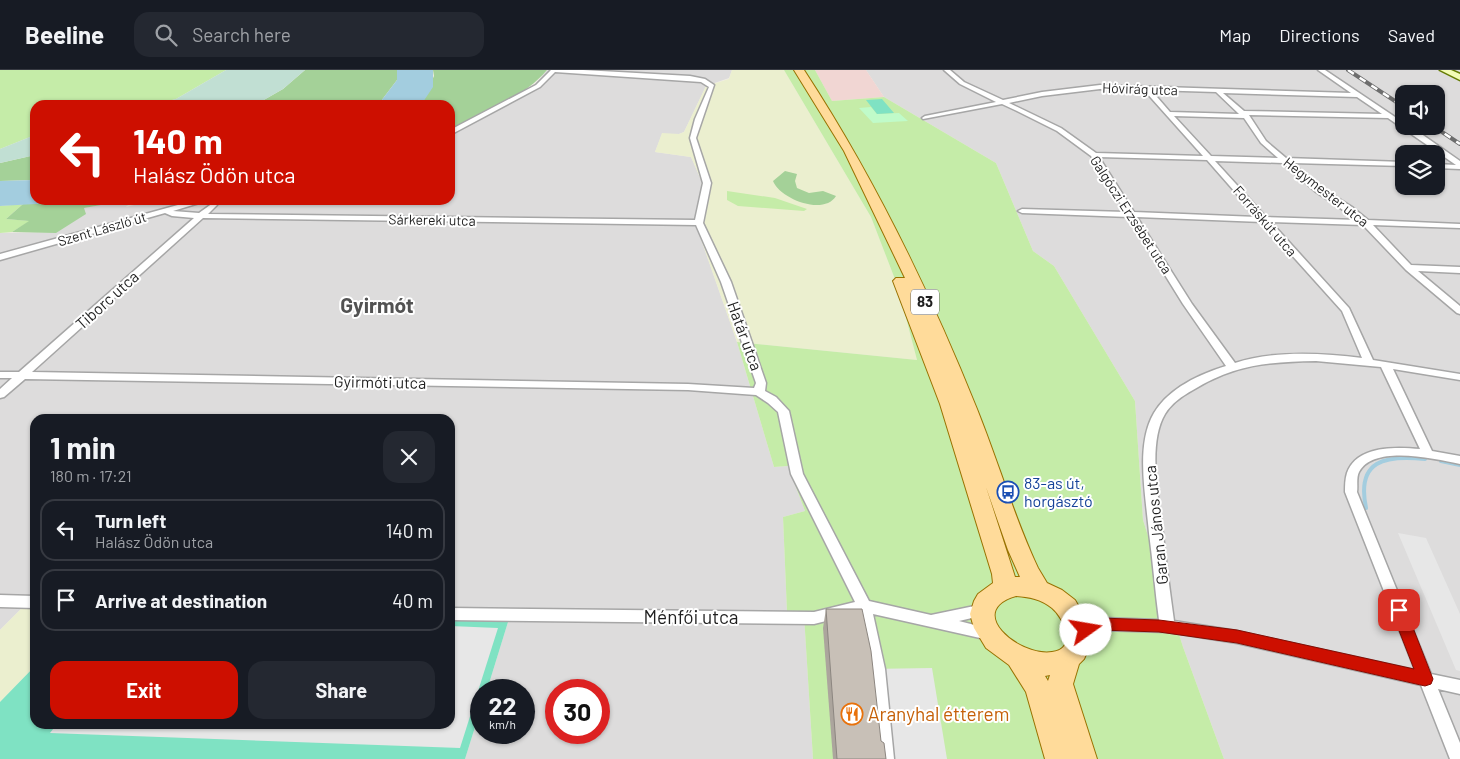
<!DOCTYPE html>
<html lang="en">
<head>
<meta charset="utf-8">
<style>
  body { margin:0; font-family:Barlow,sans-serif; background:#242831; color:#f1f3f6; height:100vh; display:flex; flex-direction:column; font-size:19px; white-space:nowrap }
  * { box-sizing:border-box; margin:0 }
  p { font-size:16px; color:#9ea1a6 }
  .icon { flex:none; width:28px; height:28px; fill:none; stroke:currentColor; stroke-width:2; stroke-linecap:round; stroke-linejoin:round }
  .map { position:relative; flex:1; overflow:hidden }
  .drawer { position:absolute; left:30px; top:344px; width:425px; height:315px; display:flex; flex-direction:column; background:#171b24; border-radius:15px; box-shadow:0 1px 4px #0004 }
  .drawer>* { flex:none }
  .guide { position:absolute; left:30px; top:30px; width:425px; height:105px; border-radius:15px; box-shadow:0 1px 4px #0004; background:#cd0f00; color:#fff; overflow:hidden }
  .fabs { position:absolute; left:1395px; top:15px; display:grid; gap:10px }
  .fabs a { display:grid; place-items:center; width:50px; height:50px; border-radius:10px; background:#171b24; box-shadow:0 1px 4px #0004; font-size:25px }
  .speed { position:absolute; left:470px; top:609px; display:flex; gap:10px; font-size:25px; font-weight:700; text-align:center }
  .speed>* { display:grid; place-content:center; width:65px; height:65px; border-radius:50%; background:#171b24; box-shadow:0 1px 4px #0004; line-height:1 }
  .speed small { font-size:12px; font-weight:400 }
  .speed .limit { border:8px solid #d22; background:#fff; color:#111 }
  .pin { position:absolute; display:grid; place-items:center; width:42px; height:42px; color:#fff; margin:-21px; border-radius:10px; box-shadow:0 2px 8px #0006 }
  .me { position:absolute; width:55px; margin:-28px; rotate:77deg; stroke-linejoin:round; filter:drop-shadow(0 0 4px #0008) }
  .turn { display:flex; align-items:center; gap:18px; height:105px; padding:0 20px; font-size:22px }
  .turn .icon { width:65px; height:65px; stroke-width:2.5 }
  .turn b { display:block; font-size:35px; line-height:42px }
  .round { display:grid; place-items:center; flex:none; width:52px; height:52px; border-radius:15px; background:#242831 }
  .summary { display:flex; align-items:center; justify-content:space-between; height:85px; padding:0 20px }
  h1 { font-size:30px; font-weight:700; line-height:38px }
  .cta { display:flex; gap:10px; margin-top:auto; padding:10px 20px }
  .cta a { flex:1; height:58px; border-radius:15px; background:#cd0f00; color:#fff; font-size:20px; font-weight:700; line-height:58px; text-align:center }
  .cta a+a { background:#242831; color:#f1f3f6 }
  ul { padding:0; list-style:none }
  li { display:flex; align-items:center; gap:15px; height:62px; margin:0 10px 8px; padding:0 10px; border:2px solid #363941; border-radius:15px }
  li div { flex:1 }
  li b { display:block; font-size:19px }
  li em { font-style:normal }
  header { display:flex; align-items:center; gap:30px; box-sizing:border-box; height:70px; padding:0 25px; background:#171b24; border-bottom:1px solid #363941 }
  header strong { font-size:24px }
  nav { display:flex; gap:28px; margin-inline-start:auto; font-size:18px }
  .search { width:350px; height:45px; background:#242831; display:flex; align-items:center; gap:12px; box-sizing:border-box; padding:0 18px; border-radius:15px; color:#9ea1a6; font-size:19px }
  .map>svg:first-child { display:block }
  .residential { fill:#dddcdc; fill-rule:evenodd }
  .commercial { fill:#f1d6d3 }
  .farmland { fill:#ebefcf }
  .grass { fill:#c5eca8 }
  .forest { fill:#a4d198 }
  .wetland { fill:#c1dfd3 }
  .park { fill:#c0fbc9 }
  .pitch { fill:#7fe2c3 }
  .parking { fill:#e7e7e7 }
  .water { fill:#a3cddf }
  .lines { fill:none; stroke-linecap:round; stroke-linejoin:round }
  .stream { stroke:#a3cddf; stroke-width:4 }
  .street-casing { stroke:#a6a6a6; stroke-width:3 }
  .secondary-casing { stroke:#647b01; stroke-width:3 }
  .primary-casing { stroke:#997200; stroke-width:2 }
  .street { fill:#fff; fill-rule:evenodd }
  .secondary { fill:#f3fcb6; fill-rule:evenodd }
  .primary { fill:#ffdb9a; fill-rule:evenodd }
  .rail-casing { stroke:#6d6d6d; stroke-width:4 }
  .rail { stroke:#fff; stroke-width:2.5; stroke-dasharray:7; stroke-linecap:butt }
  .wall { fill:#aca59d }
  .building { fill:#c8c0b7; stroke:#8c8680 }
  .route { fill:#cd0f00; stroke:#850a00 }
  .labels { text-anchor:middle; stroke-width:4; stroke-linejoin:round; paint-order:stroke }
  .far-street-label { font-size:14px; fill:#1f1f1f; stroke:#fff }
  .shield { fill:#fff; stroke:#626262; stroke-width:1 }
  .shield-label { font-size:15px; font-weight:bold; fill:#1f1f1f }
  .street-label { font-size:16px; fill:#1f1f1f; stroke:#fff }
  .transit-label { font-size:16px; fill:#164399; stroke:#fff; text-anchor:start }
  .near-street-label { font-size:19px; fill:#1f1f1f; stroke:#fff }
  .near-food-label { font-size:19px; fill:#c56008; stroke:#fff; text-anchor:start }
  .district-label { font-size:21px; font-weight:bold; fill:#525252; stroke:#fff }
</style>
</head>
<body>
<header>
<strong>Beeline</strong>
<div class="search"><svg class="icon" aria-label="search" viewBox="0 0 24 24"><circle cx="10" cy="10" r="6"/><path d="M15 15l6 6"/></svg>Search here</div>
<nav><a>Map</a><a>Directions</a><a>Saved</a></nav>
</header>
<div class="map">
<svg width="1460" height="689" viewBox="0 0 1460 689">
  <rect width="100%" height="100%" fill="#f0ede4"/>
  <!-- residential -->
  <path class="residential" d="M547,0h185l-3,8 -23,8 -22,46 -5,2h-17l-7,18 36,5 11,25 -6,43 41,117 37,125 14,-1 17,45 -22,6 4,95 17,2 9,145h-348l16,-51v24h43v-42h-37l21,-68 -58,-3v-200h-415v183l-6,-1 -29,29v-397l56,-1 27,-24 46,-8h4l-7,7 28,-7h296v-70l63,-32 22,-14zM556,620h43v42h-43z
    M866,0h594v689h-236l-41,-112 -40,-127 -8,-119 -81,-135 -21,-15 -37,-88 -112,-66zM1404,24h32v32h-32zM1404,84h32v32h-32z"/>
  <!-- commercial -->
  <path class="commercial" d="M815,0h51l18,27 -52,4z"/>
  <!-- farmland -->
  <path class="farmland" d="M732,0h52l87,147 27,70 19,73 -180,-18 -41,-117 6,-43 -11,-25 -36,-5 7,-19 17,1 5,-2 22,-46 23,-7z
    M29,531l6,1v64l-35,36v-72z"/>
  <!-- grass -->
  <path class="grass" d="M0,0h226l-50,29 -23,6h-118v30l-35,14z
    M784,0h31l17,31 52,-4 112,66 37,88 21,15 81,135 8,119 40,127 41,112h-411l-9,-144 -17,-3 -4,-95 22,-6 -17,-45 -14,1 -37,-125 180,18 -19,-73 -27,-70z
    M727,121l48,7 32,11 -3,2 -66,-5 -11,-6z
    M23,134l-17,15 24,2 -18,11 -12,1v-27z"/>
  <!-- forest -->
  <path class="forest" d="M305,0h92v10l-19,25h-123l28,-16z
    M433,0h114c-25,29 -63,43 -97,60v-25h-29l13,-29z
    M35,85v25l-35,1v-18z
    M785,101l12,3 -2,7 2,7 12,5 14,-2 13,5c-12,20 -56,3 -63,-15z
    M106,130h23l-45,8 2,6 -30,19 -44,-1 17,-11 -23,-2 17,-15z"/>
  <!-- wetland -->
  <path class="wetland" d="M226,0h79l-22,19 -28,16h-102l23,-6z
    M35,65v20l-35,8v-14z"/>
  <!-- park -->
  <path class="park" d="M871,37l6,7 22,-1 9,8 -35,2 -14,-15z"/>
  <!-- pitch -->
  <path class="pitch" d="M882,29l12,14 -17,1 -11,-14z
    M450,549l58,3 -21,68h-6v18l-16,51h-465v-57l35,-36v58h415z"/>
  <!-- parking -->
  <path class="parking" d="M1398,463l28,5 34,76v57l-4,-1z
    M450,556l48,2 -38,120 -410,-15 7,-9h393z
    M932,598l15,91h-67l-11,-90z"/>
  <!-- water -->
  <path class="water" d="M397,0h36v17l-12,18h-43l19,-25z
    M35,110v20h71l-106,6v-25z"/>
  <g class="lines">
    <!-- stream -->
    <path class="stream" d="M1441,391l19,4
      M1366,438c-10,-48 19,-53 59,-49"/>
    <!-- street casing -->
    <g class="street-casing">
      <path id="street" d="M551,0h32l107,6 15,3 9,6 -18,53 15,45 -8,40 28,59 35,101 -1,8 11,6 13,14 14,63 66,127 62,14 53,-11 5,2 2,4 -2,4 -30,7 35,9 2,4 -2,4 -5,2 -116,-26 12,55 9,90h-16l-9,-90 -11,-56 -44,11 -364,-4v-12l364,4 41,-10 -64,-128 -13,-62 -10,-9 -12,-8 -68,-5 -663,-11 -21,18 -4,1v-9l12,-11h-12v-6h19l175,-154 -22,-2 -7,-3 -165,47v-6l196,-54h13l-36,11 26,2 14,-10 4,2 -9,9 487,6 8,-37 -13,-45 5,-19 14,-32 -8,-5 -146,-10 -15,15 -90,48v-5l86,-45zM203,148l493,7 25,57 35,101 -2,5 -66,-4 -656,-12z
        M944,0h6l14,12 39,18 39,-8 58,-7 251,8 -33,-23h7l79,53v3h6l50,35v8l-24,-1v-4l20,1 -68,-47 -139,-3 17,26 20,17 118,4v4l-112,-3 30,25 30,19 16,13 92,4v4l-87,-3 38,40 49,2v6l-42,-2 42,35v8l-3,-1 -51,-43 -43,-45 -92,-3 78,86 24,52 87,14v6l-67,-11 39,82 28,5v8c-25,-5 -86,-20 -101,8 -3,6 -1,14 -2,20l74,182 29,6v14l-22,-5 22,54v16h-10l-29,-74 -184,-42 -70,-11 -67,-2 -34,-16 -2,-4 2,-4 5,-2 30,14 58,2c-4,-29 -6,-58 -10,-87 -3,-36 -14,-88 5,-120 15,-25 46,-39 72,-47l-43,-62 -54,-87 -107,-4 -4,-2 4,-2 104,3 -35,-56 -34,-25 -40,-20 -15,-7 -79,15 -1,-1 3,-2 71,-14 -36,-18zM1100,19l44,1 59,66 -107,-3 -35,-25 -52,-25 33,-7zM1151,20l65,2 23,22 -69,-2zM1223,23l134,4 25,17 -138,-3zM1174,46l70,2 17,25 17,15 -67,-2zM1099,87l108,3 50,57 -123,-5zM1215,91l68,2 33,29 42,28 -92,-3zM1137,147l125,5 80,89 20,47c-40,-5 -88,-8 -127,5l-43,-59zM1316,291l65,6 39,82c-24,-2 -63,-4 -73,24 -2,6 -2,13 -2,19l70,178 -178,-39 -63,-10c-4,-29 -8,-58 -11,-87 -4,-33 -16,-90 2,-120 6,-10 17,-18 28,-24 42,-26 75,-28 123,-29z
        M0,525l35,1v12l-35,-1z"/>
    </g>
    <!-- secondary casing -->
    <g class="secondary-casing">
      <path id="secondary" d="M1440,0h11l9,4v6z"/>
    </g>
    <!-- primary casing -->
    <g class="primary-casing">
      <path id="primary" d="M794,0h10c70,107 125,220 173,339 21,52 37,108 61,159l9,15 15,7 13,10 14,24 2,19 -7,16 -5,5 -6,20 24,75h-52l-19,-67 -17,-27 -23,-17 -12,-20 -4,-14 4,-13 4,-7 15,-11 -1,-9 -52,-170 -47,-123 3,-3h9l-61,-127zM986,417l22,63 12,27h-5zM1016,526c13,1 25,3 36,12 12,10 26,41 0,44 -33,5 -88,-41 -36,-56zM1050,605l-2,6 -3,-5z"/>
    </g>
    <!-- street -->
    <use href="#street" class="street"/>
    <!-- secondary -->
    <use href="#secondary" class="secondary"/>
    <!-- primary -->
    <use href="#primary" class="primary"/>
    <!-- rail casing -->
    <g class="rail-casing">
      <path id="rail" d="M1348,0l56,37
        M1433,56l27,18"/>
    </g>
    <!-- rail -->
    <use href="#rail" class="rail"/>
  </g>
  <!-- wall -->
  <path class="wall" d="M826,539l55,132 5,18h-53l-10,-131z"/>
  <!-- building -->
  <path class="building" d="M826,539h36l9,42 10,90 3,2 2,16h-49z"/>
  <!-- route -->
  <path class="route" d="M1399,534l5,2 2,4 27,69 -2,5 -6,2 -188,-43 -78,-11 -58,-2 -15,6 -5,-1 -2,-5 2,-5 19,-7 59,2 78,10 177,39 -23,-59 3,-4z"/>
  <!-- icons -->
  <defs>
    <g id="bus-ring" transform="scale(1.125)"><circle r="9.5" fill="#fff" stroke="#1a4fb4" stroke-width="1.5"/><path d="M-5-6H5V4H4V6H2V4H-2V6H-4V4H-5ZM-3.5-4V0h7V-4ZM-3.5 1.2v1.5H-2V1.2ZM2 1.2v1.5H3.5V1.2Z" fill="#1a4fb4"/></g>
    <g id="restaurant-ring" transform="scale(1.125)"><circle r="9.5" fill="#fff" stroke="#e8710a" stroke-width="1.5"/><path d="M-5-6h1v4h1v-4h1v4h1v-4h1v5L-1.5 .5V6h-2V.5L-5-1ZM5-6V6H3V1.5H1.5Q1.5-4 5-6Z" fill="#e8710a"/></g>
  </defs>
  <g fill-rule="evenodd">
    <use href="#bus-ring" x="1008" y="422"/>
    <use href="#restaurant-ring" x="852" y="644"/>
  </g>
  <g class="labels">
    <!-- far-street labels -->
    <g class="far-street-label">
      <text transform="translate(1140 19) rotate(2)" y="5">Hóvirág utca</text>
      <text transform="translate(1326 122) rotate(38)" y="5">Hegymester utca</text>
      <text transform="translate(1131 145) rotate(57)" y="5">Galgóczi Erzsébet utca</text>
      <text transform="translate(432 150) rotate(1)" y="5">Sárkereki utca</text>
      <text transform="translate(1265 151) rotate(49)" y="5">Forráskút utca</text>
      <text transform="translate(102 159) rotate(-16)" y="5">Szent László út</text>
    </g>
    <!-- shield labels -->
    <rect class="shield" x="911" y="219.5" width="28" height="25" rx="4"/>
    <g class="shield-label">
      <text x="925" y="237">83</text>
    </g>
    <!-- street labels -->
    <g class="street-label">
      <text transform="translate(107 230) rotate(-42)" y="6">Tiborc utca</text>
      <text transform="translate(745 266) rotate(70)" y="6">Határ utca</text>
      <text transform="translate(380 312) rotate(1)" y="6">Gyirmóti utca</text>
      <text transform="translate(1156 455) rotate(-96)" y="6">Garan János utca</text>
    </g>
    <!-- transit labels -->
    <g class="transit-label">
      <text x="1024" y="419">83-as út,<tspan x="1024" dy="18">horgásztó</tspan></text>
    </g>
    <!-- near-street labels -->
    <g class="near-street-label">
      <text x="691" y="554">Ménfői utca</text>
    </g>
    <!-- near-food labels -->
    <g class="near-food-label">
      <text x="868" y="651">Aranyhal étterem</text>
    </g>
    <!-- district labels -->
    <g class="district-label">
      <text x="377" y="243">Gyirmót</text>
    </g>
  </g>
</svg>
<div class="fabs">
<a><svg class="icon" aria-label="sound" viewBox="0 0 24 24"><path d="M4 9h4l5-4v14l-5-4H4zM17 9q2 3 0 6"/></svg></a>
<a><svg class="icon" aria-label="layers" viewBox="0 0 24 24"><path d="M12 4l9 5-9 5-9-5zM3 14l9 5 9-5"/></svg></a>
</div>
<div class="speed"><div>22<small>km/h</small></div><div class="limit">30</div></div>
<div class="pin" style="left:1399px;top:540px;background:#d93025"><svg class="icon" aria-label="arrive" viewBox="0 0 24 24"><path d="M6 21V4h12l-3 4 3 4H6"/></svg></div>
<svg class="me" style="left:1086px;top:560px" viewBox="-20 -20 40 40"><circle r="19" fill="#fff"/><path d="M0-13L10 11 0 6-10 11z" fill="#cd0f00"/></svg>
<div class="guide">
<div class="turn"><svg class="icon" aria-label="left" viewBox="0 0 24 24"><path d="M17 20v-9H6M10 6l-5 5 5 5"/></svg><div><b>140 m</b>Halász Ödön utca</div></div>
</div>
<section class="drawer">
<div class="summary"><div><h1>1 min</h1><p>180 m · 17:21</p></div><a class="round"><svg class="icon" aria-label="close" viewBox="0 0 24 24"><path d="M6 6l12 12M18 6L6 18"/></svg></a></div>
<ul>
<li><svg class="icon" aria-label="left" viewBox="0 0 24 24"><path d="M17 20v-9H6M10 6l-5 5 5 5"/></svg><div><b>Turn left</b><p>Halász Ödön utca</p></div><em>140 m</em></li>
<li><svg class="icon" aria-label="arrive" viewBox="0 0 24 24"><path d="M6 21V4h12l-3 4 3 4H6"/></svg><div><b>Arrive at destination</b></div><em>40 m</em></li>
</ul>
<div class="cta"><a>Exit</a><a>Share</a></div>
</section>
</div>
</body>
</html>
